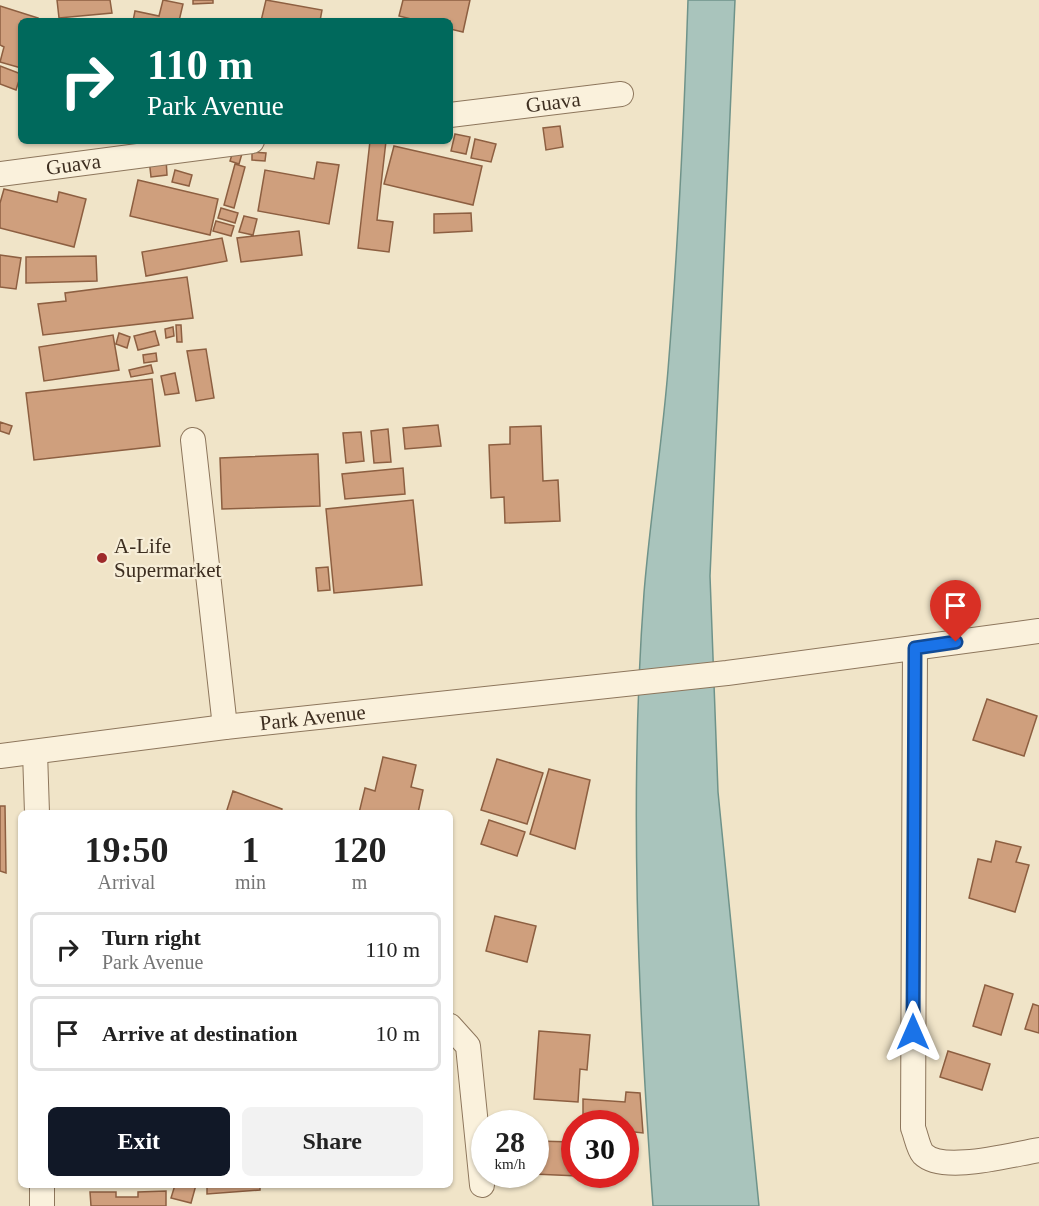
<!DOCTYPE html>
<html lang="en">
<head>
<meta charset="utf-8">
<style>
  body { margin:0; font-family:"Times New Roman",serif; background:#f2f2f2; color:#222; height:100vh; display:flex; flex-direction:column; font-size:22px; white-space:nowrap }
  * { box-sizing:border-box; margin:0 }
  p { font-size:20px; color:#767676 }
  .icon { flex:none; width:33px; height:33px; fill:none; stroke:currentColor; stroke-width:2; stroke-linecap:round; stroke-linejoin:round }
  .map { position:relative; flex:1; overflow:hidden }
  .sheet { position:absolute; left:18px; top:810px; width:435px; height:378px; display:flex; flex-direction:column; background:#fff; border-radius:9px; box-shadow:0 2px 4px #0004 }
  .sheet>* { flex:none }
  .hud { position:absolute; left:18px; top:18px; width:435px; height:126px; border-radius:9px; box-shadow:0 2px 4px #0004; background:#00695c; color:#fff; overflow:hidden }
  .speed { position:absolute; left:471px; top:1110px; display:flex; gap:12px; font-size:30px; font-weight:700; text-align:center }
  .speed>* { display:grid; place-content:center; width:78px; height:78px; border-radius:50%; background:#fff; box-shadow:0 2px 4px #0004; line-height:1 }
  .speed small { font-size:15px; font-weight:400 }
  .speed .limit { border:9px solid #d22; background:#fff; color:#111 }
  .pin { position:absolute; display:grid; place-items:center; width:51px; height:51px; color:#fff; margin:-62px -26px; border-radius:50% 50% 50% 0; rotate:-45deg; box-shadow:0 0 6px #0007 }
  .pin .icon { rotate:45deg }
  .me { position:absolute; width:66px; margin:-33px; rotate:0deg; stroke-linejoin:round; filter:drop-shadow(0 0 4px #0008) }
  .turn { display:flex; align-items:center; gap:21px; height:126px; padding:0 30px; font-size:27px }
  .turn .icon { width:78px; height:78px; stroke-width:2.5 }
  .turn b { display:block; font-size:42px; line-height:51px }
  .eta { display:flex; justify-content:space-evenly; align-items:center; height:102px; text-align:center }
  .eta b { font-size:36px; font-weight:700; line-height:42px }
  .primary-button { display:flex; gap:12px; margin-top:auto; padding:12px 30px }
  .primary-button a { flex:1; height:69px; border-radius:9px; background:#111827; color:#fff; font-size:24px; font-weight:700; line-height:69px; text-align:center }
  .primary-button a+a { background:#f2f2f2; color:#222 }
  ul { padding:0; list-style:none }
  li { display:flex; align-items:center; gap:18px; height:75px; margin:0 12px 9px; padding:0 18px; border:3px solid #e0e0e0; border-radius:9px }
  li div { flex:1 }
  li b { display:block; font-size:22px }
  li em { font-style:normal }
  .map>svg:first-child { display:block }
  .water { fill:#a9c4bc; stroke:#6f938a; stroke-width:1.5 }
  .building { fill:#cf9f7d; stroke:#8d5f41; stroke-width:1.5 }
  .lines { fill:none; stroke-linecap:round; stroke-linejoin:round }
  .street-casing { stroke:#8d765c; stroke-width:26 }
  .street { stroke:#faf1dc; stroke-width:24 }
  .route-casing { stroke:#114b97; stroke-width:15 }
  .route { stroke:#1a73e8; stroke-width:10 }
  .poi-dot { fill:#9e2a2b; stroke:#f7eed8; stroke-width:2 }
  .labels { text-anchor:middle; stroke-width:4.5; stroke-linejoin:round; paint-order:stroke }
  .street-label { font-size:21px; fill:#3d2e20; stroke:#f7eed8 }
  .poi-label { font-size:21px; fill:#3d2e20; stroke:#f7eed8; text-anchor:start }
</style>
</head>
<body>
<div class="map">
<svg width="1039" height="1206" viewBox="0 0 1039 1206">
  <rect width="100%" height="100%" fill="#f0e4c8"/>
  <!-- water -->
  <path class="water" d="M688,0h47l-25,576 8,216 41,414h-106c-15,-203 -24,-409 -9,-613 6,-74 18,-149 24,-223 10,-123 16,-247 20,-370z"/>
  <!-- building -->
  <path class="building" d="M57,0h53l2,13 -53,5z
    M163,0l20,4 -4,17h-46l2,-10 24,5z
    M193,0h20v3l-20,1z
    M266,0l56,10 -2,11h-59z
    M403,0h67l-7,32 -13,-3v-8h-31l-20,-5z
    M0,6l38,12 -1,3h-16v47l-21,-6 4,-15 -4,-2z
    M0,66l21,8 -5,16 -16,-6z
    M560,126l3,21 -17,3 -3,-22z
    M455,134l15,3 -4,17 -15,-3z
    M475,139l21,5 -5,18 -20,-4z
    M370,141h16l-9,79 16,2 -4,30 -31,-4z
    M394,146l88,20 -9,39 -89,-21z
    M234,148l9,2 -4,14 -9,-3z
    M252,152l14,1 -1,8 -13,-1z
    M166,158l1,17 -16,2 -2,-18z
    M317,162l22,3 -10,59 -71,-13 7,-41 49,9z
    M235,164l10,3 -11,41 -10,-3z
    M175,170l17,5 -3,11 -17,-4z
    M138,180l80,19 -8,36 -80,-19z
    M4,189l53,13 2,-10 27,7 -12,48 -74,-19v-25z
    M221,208l17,5 -3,10 -17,-5z
    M471,213l1,18 -38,2v-19z
    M244,216l13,3 -4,16 -14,-3z
    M216,221l18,5 -3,10 -18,-5z
    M299,231l3,24 -61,7 -4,-24z
    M222,238l5,23 -81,15 -4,-24z
    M0,255l21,3 -5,31 -16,-2z
    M96,256l1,25 -71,2v-26z
    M187,277l6,41 -150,17 -5,-31 28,-3 -1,-8z
    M176,325h5l1,17h-5z
    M173,327l1,9 -8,2 -1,-9z
    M155,331l4,14 -21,5 -4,-14z
    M119,333l11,4 -3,11 -11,-4z
    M113,335l6,35 -75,11 -5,-34z
    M206,349l8,49 -18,3 -9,-50z
    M156,353l1,8 -13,2 -1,-8z
    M151,365l2,8 -22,4 -2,-7z
    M175,373l4,20 -14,2 -4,-19z
    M152,379l8,67 -126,14 -8,-67z
    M0,422l12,4 -3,8 -9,-3z
    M438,425l3,21 -36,3 -2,-21z
    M541,426l2,55 15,-1 2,41 -55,2 -1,-26 -13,1 -2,-53 21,-1v-17z
    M388,429l3,33 -17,1 -3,-32z
    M361,432l3,29 -18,2 -3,-30z
    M318,454l2,52 -98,3 -2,-51z
    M403,468l2,26 -60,5 -3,-25z
    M413,500l9,85 -88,8 -8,-84z
    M328,567l2,23 -12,1 -2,-23z
    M987,699l50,17 -13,40 -51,-16z
    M383,757l33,8 -5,22 12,3 -5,23h-59l6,-25 10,3z
    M497,759l46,14 -16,51 -46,-14z
    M549,769l41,11 -15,69 -45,-15z
    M233,791l49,18 -1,4h-55z
    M0,806h5l1,67 -6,-2z
    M489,820l36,12 -8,24 -36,-12z
    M996,841l25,6 -5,15 13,3 -14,47 -46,-14 9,-39 13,3z
    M495,916l41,10 -9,36 -41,-11z
    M985,985l28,9 -12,41 -28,-9z
    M1033,1004l6,2v27l-14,-4z
    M539,1031l51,4 -3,35 -7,-1 -2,33 -44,-3z
    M948,1051l42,13 -8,26 -42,-13z
    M626,1092l14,1 3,40 -17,-2v-7h-43v-25l42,3z
    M536,1141l38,1v32l5,2 -46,-2h3z
    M175,1185h21l-5,18 -20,-5z
    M207,1185h53v5l-53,4z
    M166,1191v15h-75l-1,-14h26v5h22v-5z"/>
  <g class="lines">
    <!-- street casing -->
    <g class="street-casing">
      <g id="street">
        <path id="s1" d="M450,115l171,-21"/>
        <path id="s2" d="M0,174l252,-33"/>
        <path d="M193,440l32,287"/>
        <path d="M915,648l-2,480c3,7 5,20 10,26 20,20 90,0 116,-4"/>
        <path d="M35,752l2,61"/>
        <path id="s3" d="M0,756l225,-29 502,-54 312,-42"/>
        <path d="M450,1026l18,20 14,139"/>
        <path d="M42,1206v-21"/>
      </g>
    </g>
    <!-- street -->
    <use href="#street" class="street"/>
  </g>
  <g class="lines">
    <!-- route casing -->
    <g class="route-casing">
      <path id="route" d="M913,1032l2,-384 41,-6"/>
    </g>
    <!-- route -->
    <use href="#route" class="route"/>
  </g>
  <!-- markers -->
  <circle class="poi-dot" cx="102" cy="558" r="6"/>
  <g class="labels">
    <!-- street labels -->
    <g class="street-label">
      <text dy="7" stroke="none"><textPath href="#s1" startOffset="104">Guava</textPath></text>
      <text dy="7" stroke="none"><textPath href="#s2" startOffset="74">Guava</textPath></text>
      <text dy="7" stroke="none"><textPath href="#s3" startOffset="315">Park Avenue</textPath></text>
    </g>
    <!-- poi labels -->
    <g class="poi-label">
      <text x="114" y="553">A-Life<tspan x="114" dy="24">Supermarket</tspan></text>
    </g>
  </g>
</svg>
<div class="speed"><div>28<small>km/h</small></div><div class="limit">30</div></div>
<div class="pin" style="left:956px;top:642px;background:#d93025"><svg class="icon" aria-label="arrive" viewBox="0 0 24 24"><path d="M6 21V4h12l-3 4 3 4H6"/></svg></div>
<svg class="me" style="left:913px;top:1032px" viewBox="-20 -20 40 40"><path d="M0-17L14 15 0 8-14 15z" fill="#1a73e8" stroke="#fff" stroke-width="4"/></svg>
<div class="hud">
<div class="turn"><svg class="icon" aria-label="right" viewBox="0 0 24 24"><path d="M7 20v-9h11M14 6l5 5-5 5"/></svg><div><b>110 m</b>Park Avenue</div></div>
</div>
<section class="sheet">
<div class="eta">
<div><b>19:50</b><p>Arrival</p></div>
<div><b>1</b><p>min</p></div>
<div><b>120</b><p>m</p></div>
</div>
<ul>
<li><svg class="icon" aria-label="right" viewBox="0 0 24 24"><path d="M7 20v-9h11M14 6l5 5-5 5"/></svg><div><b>Turn right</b><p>Park Avenue</p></div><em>110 m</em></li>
<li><svg class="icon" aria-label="arrive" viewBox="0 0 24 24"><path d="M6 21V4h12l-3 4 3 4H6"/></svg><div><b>Arrive at destination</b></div><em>10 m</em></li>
</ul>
<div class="primary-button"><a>Exit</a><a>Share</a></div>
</section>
</div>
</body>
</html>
